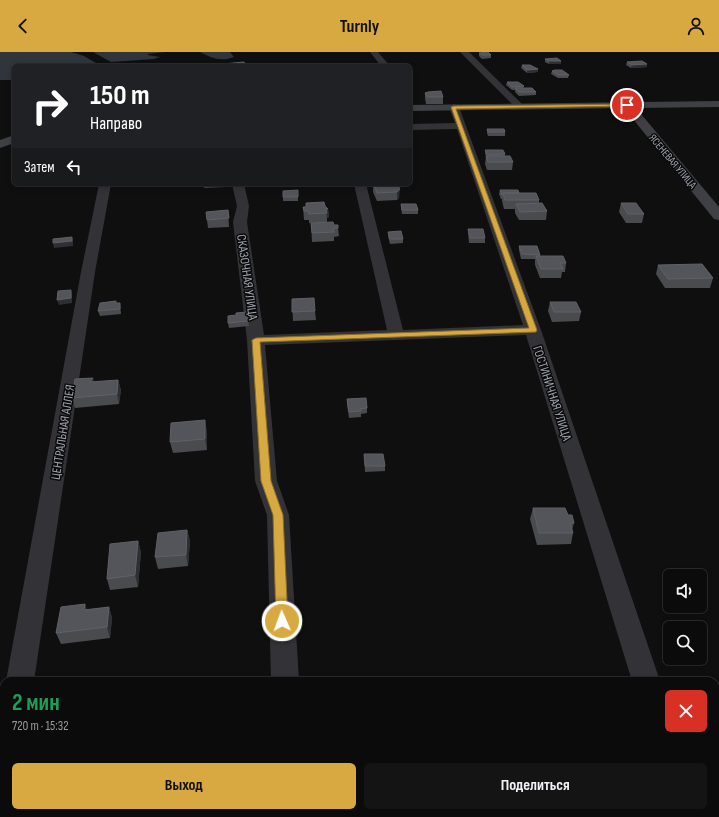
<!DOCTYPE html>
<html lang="ru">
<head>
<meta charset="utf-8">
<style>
  body { margin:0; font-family:"Sofia Sans Condensed",sans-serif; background:#141415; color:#f1f3f6; height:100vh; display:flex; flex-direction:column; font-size:15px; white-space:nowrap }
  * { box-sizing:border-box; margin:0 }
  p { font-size:13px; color:#9a9b9d }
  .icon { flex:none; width:22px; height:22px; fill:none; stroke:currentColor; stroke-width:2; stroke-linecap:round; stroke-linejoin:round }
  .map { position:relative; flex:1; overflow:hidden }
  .drawer { position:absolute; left:0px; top:625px; width:719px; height:140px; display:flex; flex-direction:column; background:#0b0b0c; border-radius:12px 12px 0 0; box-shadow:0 2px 6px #0003,0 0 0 1px #2b2b2d }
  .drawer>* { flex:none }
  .banner { position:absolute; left:12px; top:12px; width:400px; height:122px; border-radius:6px; box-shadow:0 2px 6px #0003,0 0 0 1px #2b2b2d; background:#202124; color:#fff; overflow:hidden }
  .tools { position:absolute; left:663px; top:517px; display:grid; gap:8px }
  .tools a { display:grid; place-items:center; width:44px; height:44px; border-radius:6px; background:#0b0b0c; box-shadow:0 2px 6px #0003,0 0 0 1px #2b2b2d; font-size:20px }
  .pin { position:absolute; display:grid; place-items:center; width:34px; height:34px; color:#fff; margin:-17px; border:2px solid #fff; border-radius:50%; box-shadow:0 1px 4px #0007 }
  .me { position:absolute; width:44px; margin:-22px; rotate:358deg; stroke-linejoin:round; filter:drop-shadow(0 0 3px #0008) }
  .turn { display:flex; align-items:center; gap:14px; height:84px; padding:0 12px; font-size:18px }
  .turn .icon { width:52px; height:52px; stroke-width:2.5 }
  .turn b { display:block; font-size:28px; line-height:34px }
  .then { display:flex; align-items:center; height:38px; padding:0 12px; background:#0003; gap:8px; font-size:15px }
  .round { display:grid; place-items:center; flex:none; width:42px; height:42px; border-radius:6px; background:#141415 }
  .overview { display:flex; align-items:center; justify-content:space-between; height:68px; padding:0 12px }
  h1 { font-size:24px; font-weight:700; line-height:30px; color:#1e9e55 }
  .action { display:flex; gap:8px; margin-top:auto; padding:8px 12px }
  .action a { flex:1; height:46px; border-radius:6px; background:#d8a940; color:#111; font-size:16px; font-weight:700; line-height:46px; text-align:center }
  .action a+a { background:#141415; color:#f1f3f6 }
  header { display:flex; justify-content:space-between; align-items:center; height:52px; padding:0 12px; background:#d8a940; color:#111; font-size:18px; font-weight:700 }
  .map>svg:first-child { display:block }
  .water { fill:#2f353b }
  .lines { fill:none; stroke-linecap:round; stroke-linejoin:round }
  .street { fill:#333337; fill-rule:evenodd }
  .secondary { fill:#3f4044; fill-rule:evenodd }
  .wall { fill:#4a4b4f }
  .shaded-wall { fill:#2e2f32 }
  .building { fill:#53555a; stroke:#606167 }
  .route { fill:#d8a940; stroke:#8c6e2a }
  .labels { text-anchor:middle; stroke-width:3; stroke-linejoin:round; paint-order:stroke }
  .far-street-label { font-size:11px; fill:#a2a6af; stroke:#0a0a0b }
  .street-label { font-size:13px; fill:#a2a6af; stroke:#0a0a0b }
</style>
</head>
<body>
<header><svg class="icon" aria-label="back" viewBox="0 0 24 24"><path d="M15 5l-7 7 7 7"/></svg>Turnly<svg class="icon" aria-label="person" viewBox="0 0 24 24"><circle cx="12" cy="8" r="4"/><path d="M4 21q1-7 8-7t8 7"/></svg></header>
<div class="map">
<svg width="719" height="765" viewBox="0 0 719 765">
  <rect width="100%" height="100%" fill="#0f0f10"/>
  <!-- water -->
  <path class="water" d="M0,0h71l13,4 12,7 -12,3h-70v14h-14z
    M93,0h73l-18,2v1l12,2 -6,2 -43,3z
    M200,0h30l4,5c-13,5 -23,1 -34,-5z"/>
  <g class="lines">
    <!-- street -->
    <path class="street" d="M370,0h8l12,14h-9z
      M460,0h9l53,52 2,2 -2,2h-6z
      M454,52l5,3 82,223 119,351h-28l-106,-346 -261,10 12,136 12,34 10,166h-28l-4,-166 -12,-34 -8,-141 -14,-118 4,-16 -5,-22h12l5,22 -2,16 17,113 123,-5 -33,-146h12l37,146 120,-5 -66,-196 -47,1v-6l45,-1 -6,-16z
      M99,132h12l-16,88 -61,409h-28l75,-409z
      M4,724v37h13v4h-17v-40z
      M278,761h32l1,4h-32z
      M672,761h32l1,4h-32z"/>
    <!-- secondary -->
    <path class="secondary" d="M719,49v6l-83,1 83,99v13l-5,-1 -90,-111 -214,3v-6z
      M14,83v8l-14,5v-8z"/>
  </g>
  <!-- wall -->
  <path class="wall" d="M479,1l12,2v3l-9,1 -3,-3z
    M545,7l16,5h-12l-4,-2z
    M627,10l20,5 -16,1 -5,-3z
    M522,13l16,4v3l-11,1 -6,-5z
    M552,19l17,4 -1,3h-10l-7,-4z
    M507,30l17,4 -1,2 13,4v3l-17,1 -4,-4v-2h-3l-6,-5z
    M425,41l18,4v7h-17l-1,-5z
    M487,77l18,3v4h-17l-1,-3z
    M485,98l20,4v2l8,6 -1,8h-25l-2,-6 1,-8 -1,-2z
    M204,132h22v3l-22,1z
    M373,132h24l2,14 -2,2 -20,1 -4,-9z
    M298,138v11h-15v-10z
    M500,138l19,3 20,7v3l8,8 -1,9h-27l-4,-7v-4h-11l-2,-8v-2h-1l-2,-5z
    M621,151l23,11 -2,9h-16l-7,-11z
    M401,152l17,6v4h-16l-1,-6z
    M325,154l3,3 1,8 -2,1v4l-18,1v-3h-5l-1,-13z
    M228,158l1,17 -21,1 -1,-8z
    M311,171l23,2 4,3 1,8 -5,1v4l-22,1z
    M468,177l17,9v5h-16l-1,-10z
    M388,180l15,7v4l-13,1 -2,-8z
    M519,194l21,9v1l26,7 -1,9h-3l-1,6h-21l-5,-13v-6h-14l-2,-9z
    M658,213l55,13 -3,10h-45l-9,-14z
    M292,247l23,12 1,9 -23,1z
    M550,250l31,10 -2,9 -27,1 -4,-11z
    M116,251l5,5v6l-21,2 -2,-5z
    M247,260l2,14 -20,2 -1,-5 8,-8z
    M118,328l3,10 -2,14 -44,4 -3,-10z
    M347,347l20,9v5l-6,1v3l-12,1 -2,-14z
    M207,379v19l-34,3 -3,-11z
    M364,402l21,12v5l-20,1z
    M533,456l35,7 6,8 -2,7 1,3 -2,11 -34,1 -7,-26z
    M187,478l3,11 -2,25 -30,3 -3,-12z
    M138,489l3,11 -3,35 -28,3 -3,-11z
    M85,552l2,6 22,-3 3,11 -2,20 -49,6 -5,-11z
    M715,642h4v49l-4,-9z
    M449,761h43l1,4h-44z"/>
  <!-- shaded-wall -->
  <path class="shaded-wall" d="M549,9h12v3h-12z
    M647,12v3l-16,1 1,-3z
    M538,17v3l-11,1v-3z
    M400,137l-1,9 -2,2v-8z
    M326,157h2l1,8 -2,1z
    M72,185l1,4v5l-19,2 -1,-5z
    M71,238l1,5v8l-13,2 -2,-5z
    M120,251l1,5v6l-1,-5z
    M93,326l3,10 -6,-6z
    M118,328l3,10 -2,14 -2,-10z
    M205,368l2,11v19l-2,-11z
    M187,478l3,11 -2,25 -2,-11z
    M138,489l3,11 -3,35 -3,-12z
    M85,552l4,11 -5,-5z
    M109,555l3,11 -2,20 -3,-11z"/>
  <!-- building -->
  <path class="building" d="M488,0l3,3h-9l-3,-2z
    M557,6l4,3h-12l-4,-2z
    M642,9l5,3 -15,1 -5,-3z
    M244,10l2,3h-4l1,1h-19l-1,-2z
    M282,12l1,2h-14l-1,-1z
    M522,13h8l8,4 -11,1z
    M555,18h7l7,5h-11l-6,-4z
    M507,30h11l6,4 -12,1z
    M515,36h17l4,4h-17z
    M441,39l2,6h-16l-2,-4 3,-1z
    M487,77h17l1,3h-17z
    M485,98h18l2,4 -17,1z
    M486,104h24l3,6h-25z
    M374,132h23l3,5 -3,3 -20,1z
    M298,138v7h-15v-6z
    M500,138h18l1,3h-16l-1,2z
    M503,141h33l3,7h-34z
    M324,150l1,4 3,3h-2l1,4 -18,1 -1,-3h-4l-1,-4h3v-4z
    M542,151l5,8 -27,1 -4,-8z
    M621,151h15l8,11h-16z
    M401,152h15l2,6h-16z
    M228,158l1,8 -22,2 -1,-8z
    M333,170l1,3h4v3h-5l1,4 -22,1 -1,-10z
    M468,177h15l2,9h-15z
    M401,179l2,8h-13l-2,-7z
    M72,185v4l-19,2v-4z
    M519,194h18l3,9 -18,-1z
    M536,204h27l3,7h-6l3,6h-22z
    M702,212l11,14 -45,1 -10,-14z
    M71,238v8l-14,2 1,-9z
    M314,246l1,13 -23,1v-13z
    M116,249v2h4v6l-22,2 2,-8z
    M550,250h26l5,10h-27z
    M247,260l1,9 -20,2v-7l8,-1v-2z
    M93,326l-3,4 28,-2 -1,14 -45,4 3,-19z
    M366,346l1,10 -7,1 1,2 -12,1 -2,-13z
    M205,368v19l-35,3 1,-19z
    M364,402h19l2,12h-20z
    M533,456h32l3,7h4l2,8h-4l3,10h-34z
    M187,478l-1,25 -31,2 3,-24z
    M138,489l-3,34 -28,4 3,-35z
    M85,552l-1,6 25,-3 -2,20 -51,6 5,-26z
    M715,642h4v26l-4,-9z
    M451,761h41l1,4h-41z"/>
  <!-- route -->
  <path class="route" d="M627,52l2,2 -173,3 81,221 -1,2 -276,10 11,139 12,34 5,106 -2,3 -4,1 -4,-1 -2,-3 -3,-106 -12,-34 -9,-141 4,-2 273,-10 -78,-221 3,-1z"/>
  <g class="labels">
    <!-- far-street labels -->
    <g class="far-street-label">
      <text transform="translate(673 109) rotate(50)" y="4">ЯСЕНЕВАЯ УЛИЦА</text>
    </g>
    <!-- street labels -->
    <g class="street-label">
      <text transform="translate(248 225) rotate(82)" y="5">СКАЗОЧНАЯ УЛИЦА</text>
      <text transform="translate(553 341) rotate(72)" y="5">ГОСТИНИЧНАЯ УЛИЦА</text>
      <text transform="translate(62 380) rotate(-81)" y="5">ЦЕНТРАЛЬНАЯ АЛЛЕЯ</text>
    </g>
  </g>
</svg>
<div class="tools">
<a><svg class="icon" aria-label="sound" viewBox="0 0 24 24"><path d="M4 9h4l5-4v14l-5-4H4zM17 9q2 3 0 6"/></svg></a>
<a><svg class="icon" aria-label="search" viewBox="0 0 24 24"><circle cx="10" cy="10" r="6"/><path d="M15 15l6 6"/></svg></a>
</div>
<div class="pin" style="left:627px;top:53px;background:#d93025"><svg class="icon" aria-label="arrive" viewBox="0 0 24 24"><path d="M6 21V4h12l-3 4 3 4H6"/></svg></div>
<svg class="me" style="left:282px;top:569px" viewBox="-20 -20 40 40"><circle r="17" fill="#d8a940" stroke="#fff" stroke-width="3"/><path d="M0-11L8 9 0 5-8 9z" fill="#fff"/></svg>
<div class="banner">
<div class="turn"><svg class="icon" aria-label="right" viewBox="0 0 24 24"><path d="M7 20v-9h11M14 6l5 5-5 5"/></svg><div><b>150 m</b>Направо</div></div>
<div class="then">Затем<svg class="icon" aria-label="left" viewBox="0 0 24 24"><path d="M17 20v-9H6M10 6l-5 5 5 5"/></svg></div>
</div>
<section class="drawer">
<div class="overview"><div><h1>2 мин</h1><p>720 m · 15:32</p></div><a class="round" style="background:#d93025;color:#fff"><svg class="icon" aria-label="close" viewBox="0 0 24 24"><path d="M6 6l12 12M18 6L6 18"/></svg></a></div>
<div class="action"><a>Выход</a><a>Поделиться</a></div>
</section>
</div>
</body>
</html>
